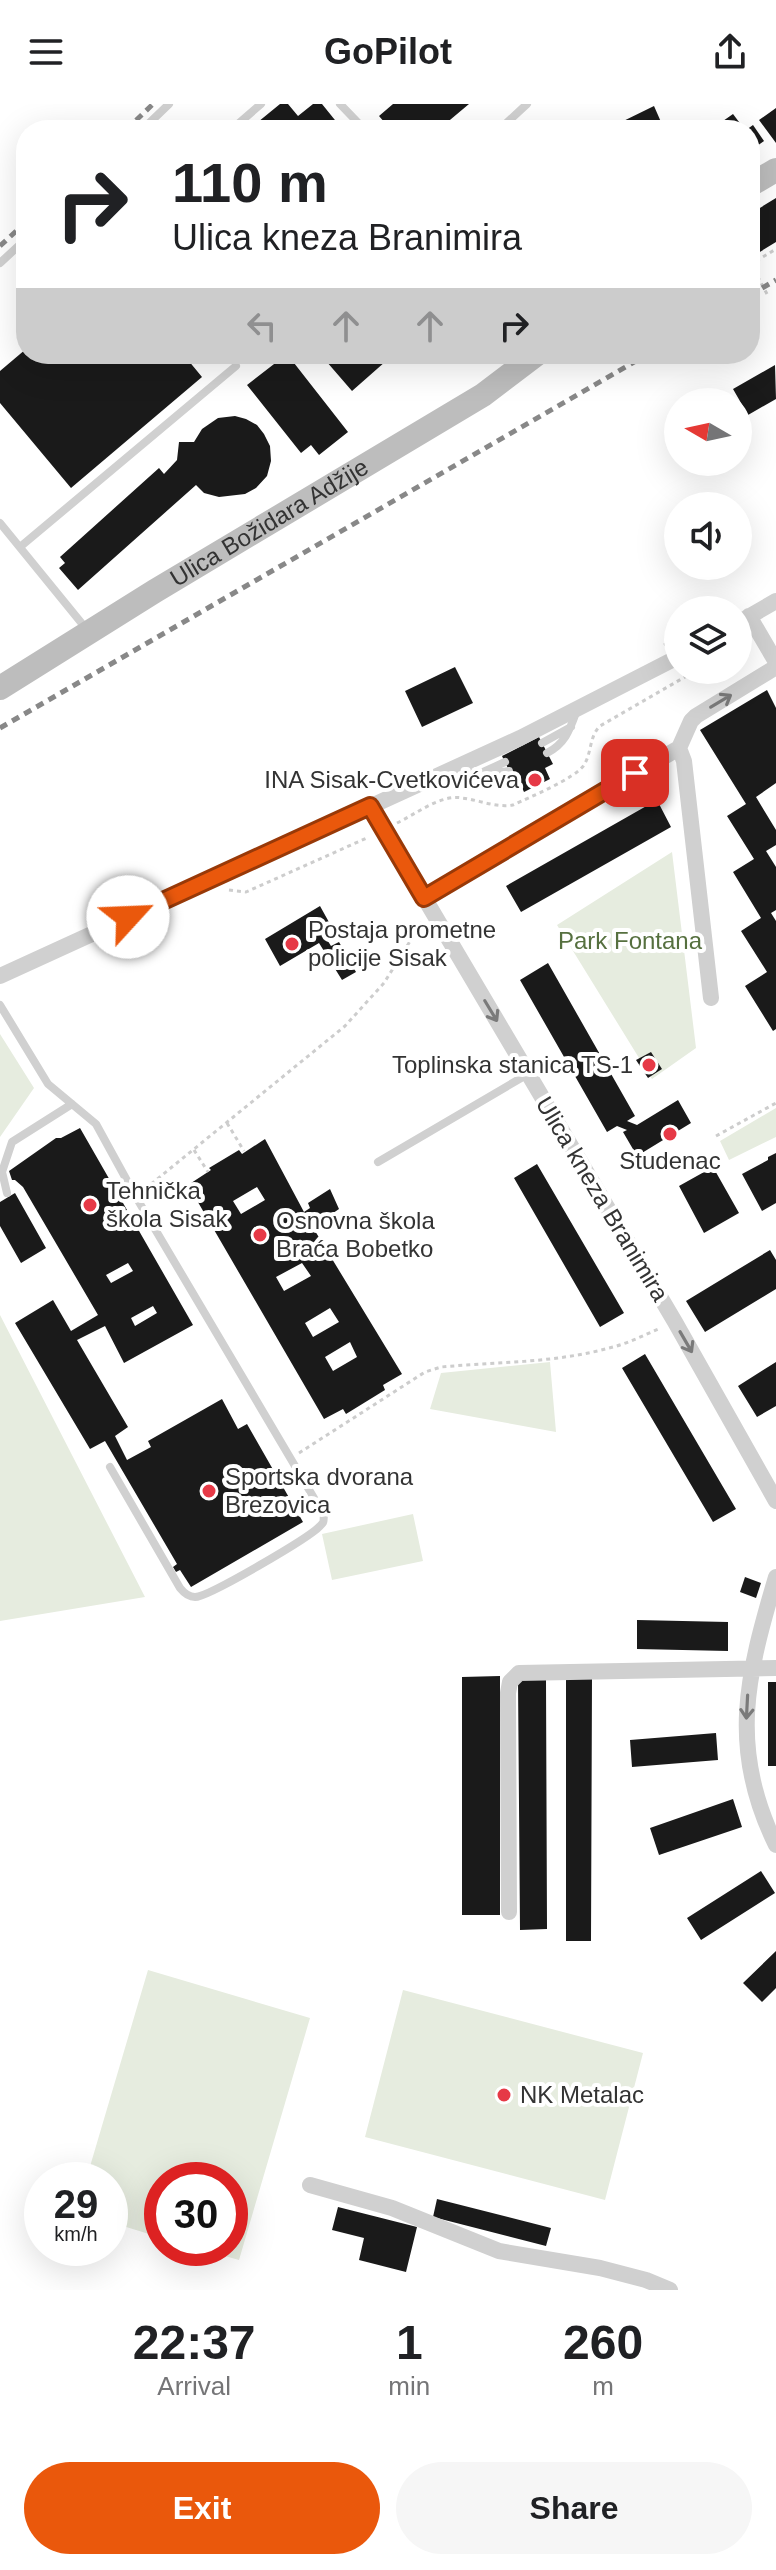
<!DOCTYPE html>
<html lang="en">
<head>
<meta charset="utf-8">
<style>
  body { margin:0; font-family:Helvetica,sans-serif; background:#f6f6f6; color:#202124; height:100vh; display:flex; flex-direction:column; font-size:30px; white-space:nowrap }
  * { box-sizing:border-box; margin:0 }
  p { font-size:26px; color:#757577 }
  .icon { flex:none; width:44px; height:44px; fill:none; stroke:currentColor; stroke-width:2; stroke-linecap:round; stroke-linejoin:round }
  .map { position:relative; height:2186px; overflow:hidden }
  .details { display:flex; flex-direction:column; background:#fff; flex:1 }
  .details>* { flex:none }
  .top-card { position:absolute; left:16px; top:16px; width:744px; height:244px; border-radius:32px; box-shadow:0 8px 32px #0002; background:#fff; color:#202124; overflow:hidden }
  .needle { width:52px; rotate:279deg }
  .controls { position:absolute; left:664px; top:284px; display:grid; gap:16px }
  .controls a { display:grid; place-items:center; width:88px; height:88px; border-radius:50%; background:#fff; box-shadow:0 8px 32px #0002; font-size:40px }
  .speed { position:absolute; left:24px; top:2058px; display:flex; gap:16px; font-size:40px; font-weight:700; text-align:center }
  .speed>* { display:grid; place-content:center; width:104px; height:104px; border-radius:50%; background:#fff; box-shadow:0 8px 32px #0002; line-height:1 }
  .speed small { font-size:20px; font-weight:400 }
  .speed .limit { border:12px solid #d22; background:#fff; color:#111 }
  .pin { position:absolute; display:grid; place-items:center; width:68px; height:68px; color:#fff; margin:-34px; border-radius:16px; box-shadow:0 4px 12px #0006 }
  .me { position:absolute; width:88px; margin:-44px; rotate:65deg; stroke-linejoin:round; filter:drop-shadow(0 0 6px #0008) }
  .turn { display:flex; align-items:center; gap:28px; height:168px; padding:0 24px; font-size:36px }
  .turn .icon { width:104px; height:104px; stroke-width:2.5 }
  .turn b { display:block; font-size:56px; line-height:68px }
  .lanes { display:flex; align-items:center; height:76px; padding:0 24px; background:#0003; justify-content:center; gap:40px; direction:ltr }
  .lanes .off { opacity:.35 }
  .eta { display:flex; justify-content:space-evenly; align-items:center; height:136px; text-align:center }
  .eta b { font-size:48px; font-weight:600; line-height:56px }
  .cta { display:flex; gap:16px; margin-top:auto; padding:16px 24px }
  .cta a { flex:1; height:92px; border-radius:48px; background:#ea580c; color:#fff; font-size:32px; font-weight:600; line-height:92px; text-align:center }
  .cta a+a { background:#f6f6f6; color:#202124 }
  header { display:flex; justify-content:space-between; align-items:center; height:104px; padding:0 24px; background:#fff; font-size:36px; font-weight:600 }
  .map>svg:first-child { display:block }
  .green { fill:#e6ecdf }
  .building { fill:#1a1a1a; fill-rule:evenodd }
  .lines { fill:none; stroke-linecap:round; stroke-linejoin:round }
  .path { stroke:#cdcdcd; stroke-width:3; stroke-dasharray:4 4; stroke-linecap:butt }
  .service { stroke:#d0d0d0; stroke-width:8 }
  .minor { stroke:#d0d0d0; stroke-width:16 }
  .secondary { stroke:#bdbdbd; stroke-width:24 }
  .rail { stroke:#888; stroke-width:5; stroke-dasharray:8 6; stroke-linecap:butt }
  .oneway { stroke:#7a7a7a }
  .route-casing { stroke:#983908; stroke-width:20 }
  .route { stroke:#ea580c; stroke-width:14 }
  .poi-dot { fill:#e63946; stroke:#fff; stroke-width:3 }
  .labels { text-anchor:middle; stroke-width:8; stroke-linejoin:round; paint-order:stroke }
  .street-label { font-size:24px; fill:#333; stroke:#fff }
  .poi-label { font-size:24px; fill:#333; stroke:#fff; text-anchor:start }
  .park-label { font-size:24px; fill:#56703f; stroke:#fff }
</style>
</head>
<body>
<header><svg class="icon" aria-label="menu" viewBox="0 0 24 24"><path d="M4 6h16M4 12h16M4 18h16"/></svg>GoPilot<svg class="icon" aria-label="share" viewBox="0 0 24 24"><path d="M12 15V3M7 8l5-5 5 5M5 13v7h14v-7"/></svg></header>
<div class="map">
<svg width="776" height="2186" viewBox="0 0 776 2186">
  <rect width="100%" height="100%" fill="#fff"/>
  <!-- green -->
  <path class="green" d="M672,748l24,196 -44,31 -95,-154z
    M0,930l34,54 -34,49z
    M776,1004v29l-47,23 -9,-19z
    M0,1211l145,282 -145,24z
    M550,1258l6,70 -126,-23 11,-36z
    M413,1410l10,47 -91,19 -10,-46z
    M148,1866l162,48 -71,242 -42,-12h33v-68h-68v58l-52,-16v-42h-24z
    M403,1886l240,63 -38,147 -240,-63z"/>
  <!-- building -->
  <path class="building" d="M280,0h8l10,12 15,-12h9l21,26h-95z
    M393,0h76l-31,26h-47l-12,-14z
    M654,2l7,16 -17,8h-39z
    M776,4v35l-17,-23z
    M733,10l12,16h-30l-2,-2z
    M753,21l11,16 -14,10v-21h-4z
    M776,94v44l-26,16v-44z
    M26,245v5h157l19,23 -131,111 -71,-85v-32z
    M287,250l61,78 -29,23 -8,-10 -10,8 -54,-68z
    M320,250h74l-42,37z
    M775,261l1,34 -28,16 -15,-26z
    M235,312l11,3 11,6 7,9 6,12 1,15 -4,15 -11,12 -11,6 -26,3 -15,-4 -8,-8 -118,105 -19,-22 6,-5 -5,-6 99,-89 5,6 13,-14 2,-18h15l8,-13 16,-11z
    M455,563l18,36 -51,24 -17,-36z
    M767,586l9,18v75l-20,14 20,33v15l-10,6 10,16v43l-5,3 5,8v108l-3,2 -28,-45 22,-14 -26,-41 20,-13 -28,-46 21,-13 -27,-43 19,-12 -46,-74z
    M539,633l14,27 -8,4 5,11 -26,13 -5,-11 -4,2 -13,-27z
    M657,696l14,27 -150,85 -15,-26z
    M320,802l15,27 -9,5 5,8 8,-4 17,30 -14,8 -23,-37 -39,23 -15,-27z
    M548,859l87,153 -8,5 10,4 41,-25 13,23 -54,33 -14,-24 4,-2 -10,-4 -10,6 -87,-152z
    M651,948l11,17 -14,9 -12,-18z
    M80,1024l113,197 -69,38 -19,-37 -28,14 51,87 -13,9 12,24 24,-13 -3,-6 74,-42 16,30 9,-5 56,98 -112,65 -11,-17 -4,2 -3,-5 4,-3 -72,-123 -15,8 -75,-126 38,-23 18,31 27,-16 -75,-128 -8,-7h-3l-3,-9 47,-33h5zM128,1159l5,8 -22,12 -5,-8zM153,1202l4,7 -22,13 -4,-8z
    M265,1035l39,73 6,-4 -2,-5 22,-14 9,20 -19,13 -2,-4 -9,3 93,153 -19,11 2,5 -39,24 -3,-5 -19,10 -136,-234 23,-15 -2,-2 30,-18 3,4zM257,1083l8,13 -24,14 -8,-13zM302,1159l9,13 -27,15 -8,-14zM330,1204l9,14 -26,15 -8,-14zM350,1238l7,15 -24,14 -8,-14z
    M776,1049v50l-14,8 -20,-37 26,-14v-3z
    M537,1060l87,149 -24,14 -86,-149z
    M713,1063l26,46 -35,20 -25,-47z
    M15,1089l31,55 -25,15 -21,-37v-24z
    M770,1146l6,10v29l-71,43 -19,-31z
    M645,1250l91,155 -23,13 -91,-154z
    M776,1258v44l-19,11 -19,-31z
    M745,1473l16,6 -5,15 -16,-6z
    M637,1516l91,2v29l-91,-2z
    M500,1572v239h-38v-238z
    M566,1573h26l-1,264h-25z
    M518,1576h28l1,249 -27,1z
    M768,1578h8v84h-8z
    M716,1629l2,27 -86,7 -2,-27z
    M733,1695l9,28 -83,28 -9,-27z
    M761,1767l14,22 -74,47 -14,-22z
    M776,1847v37l-14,14 -19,-19z
    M437,2095l114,29 -5,18 -113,-29z
    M338,2103l79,20 -11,45 -47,-12 5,-22 -32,-8z"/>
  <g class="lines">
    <!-- path -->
    <path class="path" d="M767,190l-16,-30 25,-15
      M664,541l14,-8
      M397,719c19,-9 44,-29 65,-25 17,2 34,10 51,7 15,-7 63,-27 71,-40 8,-13 5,-28 16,-39l97,-56
      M229,786l17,2 123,-55
      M227,1019l17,28
      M716,1032l60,-33
      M194,1046l14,22
      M145,1085l200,-163 39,-43 38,-61
      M299,1349l126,-81 16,-5c55,-5 114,-4 168,-19 18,-4 35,-13 52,-20"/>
    <!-- service -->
    <path class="service" d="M340,0l25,26
      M142,26l27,-26
      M231,26l30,-26
      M499,26l28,-26
      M0,159l26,-24
      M0,419l88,108
      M20,443l216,-181
      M542,639l29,-16
      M547,649c19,-10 23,-24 30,-43
      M456,668l34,2 19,-3
      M481,669l24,-11
      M0,901l48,79 48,40 40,73 188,318c-1,7 1,6 -4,11 -11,12 -112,71 -125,71 -7,0 -11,-4 -15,-9l-70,-121
      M378,1058l150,-88
      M7,1089l-5,-21 10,-30 60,-38"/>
    <!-- minor -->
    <path class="minor" d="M749,512l27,46
      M738,519l38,-22
      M679,644l5,13 27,237
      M370,702l305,516 101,179
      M424,794l255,-150 12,-27 5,-5 80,-49
      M0,872l520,-238 158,-81
      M776,1473c-29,98 -48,171 0,268
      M509,1808l-1,-219 2,-11 9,-9 257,-5
      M310,2081l82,23 107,43 101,17 46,12 24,10"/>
    <!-- secondary -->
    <g class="secondary">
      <path d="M750,81l26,-15"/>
      <path id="s1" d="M0,584l155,-97 328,-196 54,-41"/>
    </g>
    <!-- rail -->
    <path class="rail" d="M126,26l27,-26
      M0,142l26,-24
      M750,191l26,-15
      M0,624l648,-374"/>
  </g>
  <!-- one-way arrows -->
  <defs><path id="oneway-shaft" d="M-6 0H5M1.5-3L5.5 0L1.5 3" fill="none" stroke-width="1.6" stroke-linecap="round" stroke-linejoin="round" transform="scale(2)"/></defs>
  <g class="oneway">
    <use href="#oneway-shaft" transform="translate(721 597) rotate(-31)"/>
    <use href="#oneway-shaft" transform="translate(491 907) rotate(59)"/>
    <use href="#oneway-shaft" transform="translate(686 1238) rotate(60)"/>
    <use href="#oneway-shaft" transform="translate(747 1603) rotate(93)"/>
  </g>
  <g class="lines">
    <!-- route casing -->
    <g class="route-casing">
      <path id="route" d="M128,813l242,-111 54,92 211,-125"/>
    </g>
    <!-- route -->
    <use href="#route" class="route"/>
  </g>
  <!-- markers -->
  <g class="poi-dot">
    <circle cx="535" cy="676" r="8"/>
    <circle cx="292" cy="840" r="8"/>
    <circle cx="649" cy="961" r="8"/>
    <circle cx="670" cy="1030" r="8"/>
    <circle cx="90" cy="1101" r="8"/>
    <circle cx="260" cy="1131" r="8"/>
    <circle cx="209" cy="1387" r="8"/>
    <circle cx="504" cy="1991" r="8"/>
  </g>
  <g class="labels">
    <!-- street labels -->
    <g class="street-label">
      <text dy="8" stroke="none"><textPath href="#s1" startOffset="316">Ulica Božidara Adžije</textPath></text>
      <text transform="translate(602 1095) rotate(59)" y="8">Ulica kneza Branimira</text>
    </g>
    <!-- poi labels -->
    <g class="poi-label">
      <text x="519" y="684" text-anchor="end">INA Sisak-Cvetkovićeva</text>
      <text x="308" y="834">Postaja prometne<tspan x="308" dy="28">policije Sisak</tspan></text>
      <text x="633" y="969" text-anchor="end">Toplinska stanica TS-1</text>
      <text x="670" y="1065" text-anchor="middle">Studenac</text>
      <text x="106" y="1095">Tehnička<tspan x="106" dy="28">škola Sisak</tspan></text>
      <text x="276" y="1125">Osnovna škola<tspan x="276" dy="28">Braća Bobetko</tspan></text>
      <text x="225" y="1381">Sportska dvorana<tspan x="225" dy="28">Brezovica</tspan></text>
      <text x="520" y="1999">NK Metalac</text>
    </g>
    <!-- park labels -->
    <g class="park-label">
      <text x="630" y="845">Park Fontana</text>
    </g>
  </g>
</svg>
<div class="controls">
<a><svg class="needle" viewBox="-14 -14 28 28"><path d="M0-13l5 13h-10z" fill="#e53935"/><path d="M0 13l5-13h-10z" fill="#757577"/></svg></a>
<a><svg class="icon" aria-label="sound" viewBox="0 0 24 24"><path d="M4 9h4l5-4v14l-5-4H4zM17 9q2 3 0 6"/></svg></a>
<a><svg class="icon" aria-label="layers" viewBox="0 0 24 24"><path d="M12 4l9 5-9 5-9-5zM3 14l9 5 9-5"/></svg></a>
</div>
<div class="speed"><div>29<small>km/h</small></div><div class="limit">30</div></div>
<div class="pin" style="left:635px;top:669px;background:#d93025"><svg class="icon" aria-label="arrive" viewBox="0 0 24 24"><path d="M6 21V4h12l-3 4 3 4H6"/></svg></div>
<svg class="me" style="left:128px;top:813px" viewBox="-20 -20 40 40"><circle r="19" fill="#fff"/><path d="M0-13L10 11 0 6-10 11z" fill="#ea580c"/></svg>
<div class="top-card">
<div class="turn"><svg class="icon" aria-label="right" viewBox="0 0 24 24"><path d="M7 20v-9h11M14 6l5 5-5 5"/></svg><div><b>110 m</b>Ulica kneza Branimira</div></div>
<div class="lanes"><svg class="icon off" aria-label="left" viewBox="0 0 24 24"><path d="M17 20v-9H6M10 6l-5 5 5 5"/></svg><svg class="icon off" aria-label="ahead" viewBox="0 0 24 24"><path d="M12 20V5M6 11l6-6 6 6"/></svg><svg class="icon off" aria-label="ahead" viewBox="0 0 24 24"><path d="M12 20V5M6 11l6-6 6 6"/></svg><svg class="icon" aria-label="right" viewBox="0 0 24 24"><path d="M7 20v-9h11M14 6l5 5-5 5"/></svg></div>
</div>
</div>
<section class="details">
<div class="eta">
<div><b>22:37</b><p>Arrival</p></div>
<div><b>1</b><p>min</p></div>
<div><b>260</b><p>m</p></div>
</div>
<div class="cta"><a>Exit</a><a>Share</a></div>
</section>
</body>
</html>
